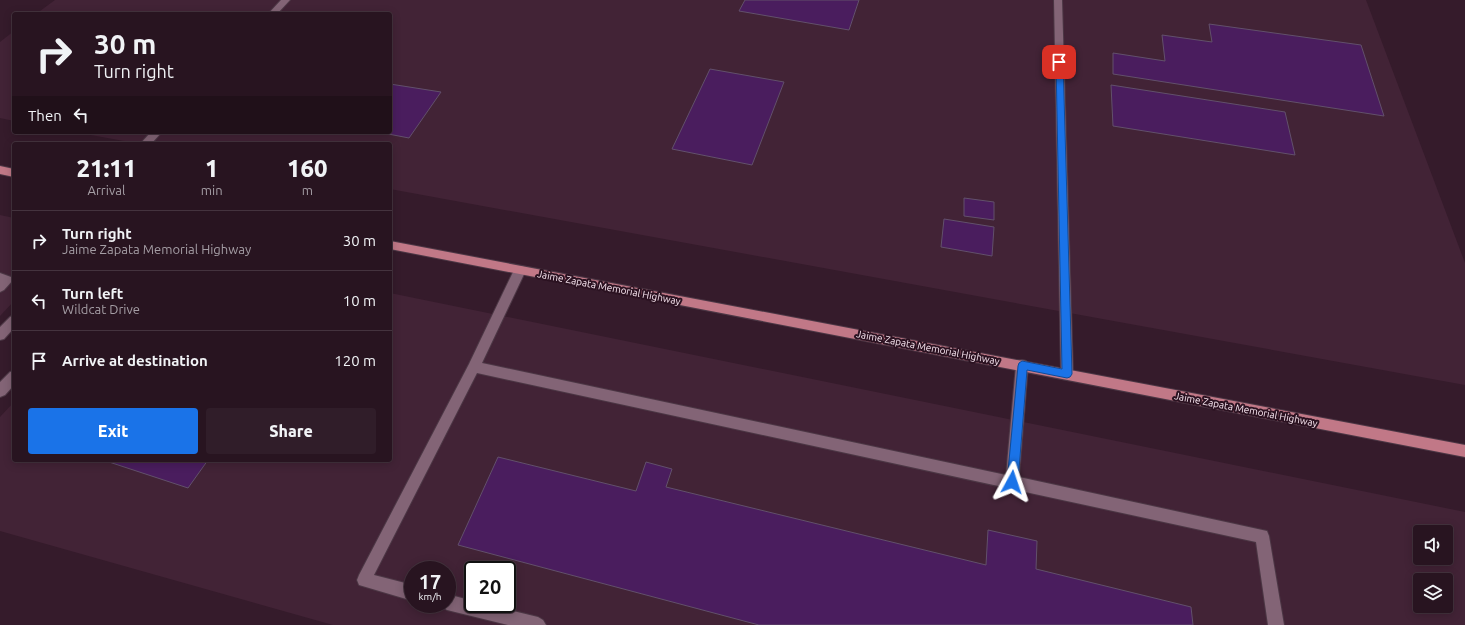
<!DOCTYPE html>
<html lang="en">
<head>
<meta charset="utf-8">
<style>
  body { margin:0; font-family:Ubuntu,sans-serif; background:#301d29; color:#f1f3f6; height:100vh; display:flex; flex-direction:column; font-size:15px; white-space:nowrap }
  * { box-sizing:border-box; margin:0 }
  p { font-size:13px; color:#a59ea5 }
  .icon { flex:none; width:22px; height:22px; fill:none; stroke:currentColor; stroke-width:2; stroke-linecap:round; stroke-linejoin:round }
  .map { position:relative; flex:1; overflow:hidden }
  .sheet { position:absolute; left:12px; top:142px; width:380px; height:320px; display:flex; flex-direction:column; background:#281420; border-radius:4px; box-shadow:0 2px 10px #0003,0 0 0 1px #44333e }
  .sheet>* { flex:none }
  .hud { position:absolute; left:12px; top:12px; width:380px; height:122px; border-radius:4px; box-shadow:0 2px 10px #0003,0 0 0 1px #44333e; background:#281420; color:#f1f3f6; overflow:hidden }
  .buttons { position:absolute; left:1413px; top:525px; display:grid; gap:8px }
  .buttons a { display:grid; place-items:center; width:40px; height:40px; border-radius:4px; background:#281420; box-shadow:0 2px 10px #0003,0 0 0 1px #44333e; font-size:20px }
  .speed { position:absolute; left:404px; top:561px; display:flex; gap:8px; font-size:20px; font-weight:700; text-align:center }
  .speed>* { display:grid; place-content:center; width:52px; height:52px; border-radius:50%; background:#281420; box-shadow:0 2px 10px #0003,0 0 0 1px #44333e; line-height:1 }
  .speed small { font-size:10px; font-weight:400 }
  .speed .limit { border:2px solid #111; border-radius:6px; background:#fff; color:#111 }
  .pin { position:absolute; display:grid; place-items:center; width:34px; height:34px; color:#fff; margin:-17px; border-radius:8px; box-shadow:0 2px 6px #0006 }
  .me { position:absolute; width:44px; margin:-22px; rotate:5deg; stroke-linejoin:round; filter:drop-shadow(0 0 3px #0008) }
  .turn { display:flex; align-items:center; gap:14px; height:84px; padding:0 16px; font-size:18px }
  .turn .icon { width:52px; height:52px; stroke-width:2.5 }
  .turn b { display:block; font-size:28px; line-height:34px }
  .then { display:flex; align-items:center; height:38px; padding:0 16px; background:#0003; gap:8px; font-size:15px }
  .eta { display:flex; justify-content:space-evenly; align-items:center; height:68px; text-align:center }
  .eta b { font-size:24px; font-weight:800; line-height:28px }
  .cta { display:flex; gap:8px; margin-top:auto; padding:8px 16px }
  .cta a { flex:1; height:46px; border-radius:4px; background:#1a73e8; color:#fff; font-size:16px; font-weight:800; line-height:46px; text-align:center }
  .cta a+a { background:#301d29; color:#f1f3f6 }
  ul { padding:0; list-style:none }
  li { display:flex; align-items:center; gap:12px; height:60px; padding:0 16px; border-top:1px solid #44333e }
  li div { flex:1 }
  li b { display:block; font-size:15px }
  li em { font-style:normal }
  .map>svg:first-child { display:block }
  .built { fill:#422336; fill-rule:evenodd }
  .building { fill:#4a1d5e; stroke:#62506b }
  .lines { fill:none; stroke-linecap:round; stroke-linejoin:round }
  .minor-casing { stroke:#4c3745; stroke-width:2 }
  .major-casing { stroke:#4c3745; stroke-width:2 }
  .minor { fill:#836476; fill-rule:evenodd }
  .major { fill:#c17887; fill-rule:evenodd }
  .route { fill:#1a73e8; stroke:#114b97 }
  .labels { text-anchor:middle; stroke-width:4; stroke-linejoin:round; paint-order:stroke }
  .street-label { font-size:10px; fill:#fbe9f3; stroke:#2b1221 }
</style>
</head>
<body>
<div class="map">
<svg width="1465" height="625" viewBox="0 0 1465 625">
  <rect width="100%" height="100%" fill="#351b2b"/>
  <!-- built -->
  <path class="built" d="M55,0h1311l99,263v122l-1075,-196v-45h-249l-67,-12h316v-118h-354z
    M14,31v90l-14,-3v-76z
    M0,215l14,3v83l-14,15z
    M390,293l1075,219v113h-1132l-333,-94v-114l14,-15v58h376zM1420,532h26v26h-26zM413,570h34v34h-34zM473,570h34v34h-34zM1420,580h26v26h-26z"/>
  <!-- building -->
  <path class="building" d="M745,0h114l-10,30 -110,-19z
    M1209,24l152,21 23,71 -271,-42v-21l52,8 -3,-26 50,7z
    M710,69l74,13 -32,83 -80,-16z
    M390,84l51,8 -32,46 -31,-6h12z
    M1111,85l174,27 10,43 -182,-29z
    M964,198l30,4v18l-30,-4z
    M944,219l50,8 -2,29 -51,-9z
    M498,457l138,34 10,-29 26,7 -6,18 320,78 2,-35 49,11 -1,28 155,38 2,18h-434l-301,-80z
    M103,460h105l-20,28z"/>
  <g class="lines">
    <!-- minor casing -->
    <g class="minor-casing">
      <path id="minor" d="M281,0h9l-13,14h-9z
        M1054,0h8l11,374 -2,4 -4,1 -4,-1 -2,-4z
        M151,132h11l-11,12h-11z
        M520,266l4,1 2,3 -44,93 524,112 10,-110 2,-4 4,-1 4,1 2,4 -9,112 248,54 2,5 15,89h-16l-12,-83 -779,-169 -103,202 39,10v16l-54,-16 -2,-5 2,-5 110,-211 45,-94 2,-3z
        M0,273l11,4 2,3 -9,10 -4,2z
        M14,315v13l-10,11 -4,1v-13l10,-10z
        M14,371v14l-9,10 -5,2v-15l10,-10z
        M447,594l26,7v3h12l53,13 5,3 3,5h-38l-61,-15 -5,-3 -2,-3h7z"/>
    </g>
    <!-- major casing -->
    <g class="major-casing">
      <path id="major" d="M0,166l14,3v8l-14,-3z
        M390,241l1075,204v12l-1075,-208z"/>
    </g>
    <!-- minor -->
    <use href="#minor" class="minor"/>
    <!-- major -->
    <use href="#major" class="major"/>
  </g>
  <!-- route -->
  <path class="route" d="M1059,60l4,2 9,312 -2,3 -3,1 -40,-8 -9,112 -2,3 -4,2 -3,-2 -2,-3 11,-116 1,-3 3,-2 40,8 -6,-307z"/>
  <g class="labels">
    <!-- street labels -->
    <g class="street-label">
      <text transform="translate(609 287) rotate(11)" y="4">Jaime Zapata Memorial Highway</text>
      <text transform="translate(928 347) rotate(11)" y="4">Jaime Zapata Memorial Highway</text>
      <text transform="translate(1246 409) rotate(11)" y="4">Jaime Zapata Memorial Highway</text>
    </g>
  </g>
</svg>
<div class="buttons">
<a><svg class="icon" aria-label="sound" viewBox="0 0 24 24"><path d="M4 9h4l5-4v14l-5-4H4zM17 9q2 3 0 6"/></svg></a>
<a><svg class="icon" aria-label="layers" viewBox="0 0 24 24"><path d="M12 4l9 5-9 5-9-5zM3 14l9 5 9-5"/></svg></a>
</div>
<div class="speed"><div>17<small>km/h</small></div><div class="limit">20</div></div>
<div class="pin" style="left:1059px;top:62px;background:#d93025"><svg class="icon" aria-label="arrive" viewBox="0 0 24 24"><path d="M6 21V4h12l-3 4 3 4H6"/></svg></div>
<svg class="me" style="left:1012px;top:482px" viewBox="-20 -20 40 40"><path d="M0-17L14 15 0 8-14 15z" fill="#1a73e8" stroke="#fff" stroke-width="4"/></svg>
<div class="hud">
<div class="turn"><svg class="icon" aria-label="right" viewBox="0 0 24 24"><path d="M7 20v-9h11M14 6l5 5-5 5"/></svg><div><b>30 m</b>Turn right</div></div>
<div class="then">Then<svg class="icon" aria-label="left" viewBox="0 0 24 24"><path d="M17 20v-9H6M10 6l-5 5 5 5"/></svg></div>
</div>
<section class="sheet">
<div class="eta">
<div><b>21:11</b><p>Arrival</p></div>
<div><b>1</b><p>min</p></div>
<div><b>160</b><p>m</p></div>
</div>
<ul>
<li><svg class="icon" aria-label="right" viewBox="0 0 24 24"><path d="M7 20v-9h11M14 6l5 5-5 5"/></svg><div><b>Turn right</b><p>Jaime Zapata Memorial Highway</p></div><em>30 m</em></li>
<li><svg class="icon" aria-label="left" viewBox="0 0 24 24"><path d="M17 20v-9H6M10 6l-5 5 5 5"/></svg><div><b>Turn left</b><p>Wildcat Drive</p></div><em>10 m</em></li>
<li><svg class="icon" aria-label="arrive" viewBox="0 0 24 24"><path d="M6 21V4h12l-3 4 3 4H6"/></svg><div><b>Arrive at destination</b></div><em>120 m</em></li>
</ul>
<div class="cta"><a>Exit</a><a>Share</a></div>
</section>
</div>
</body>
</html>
